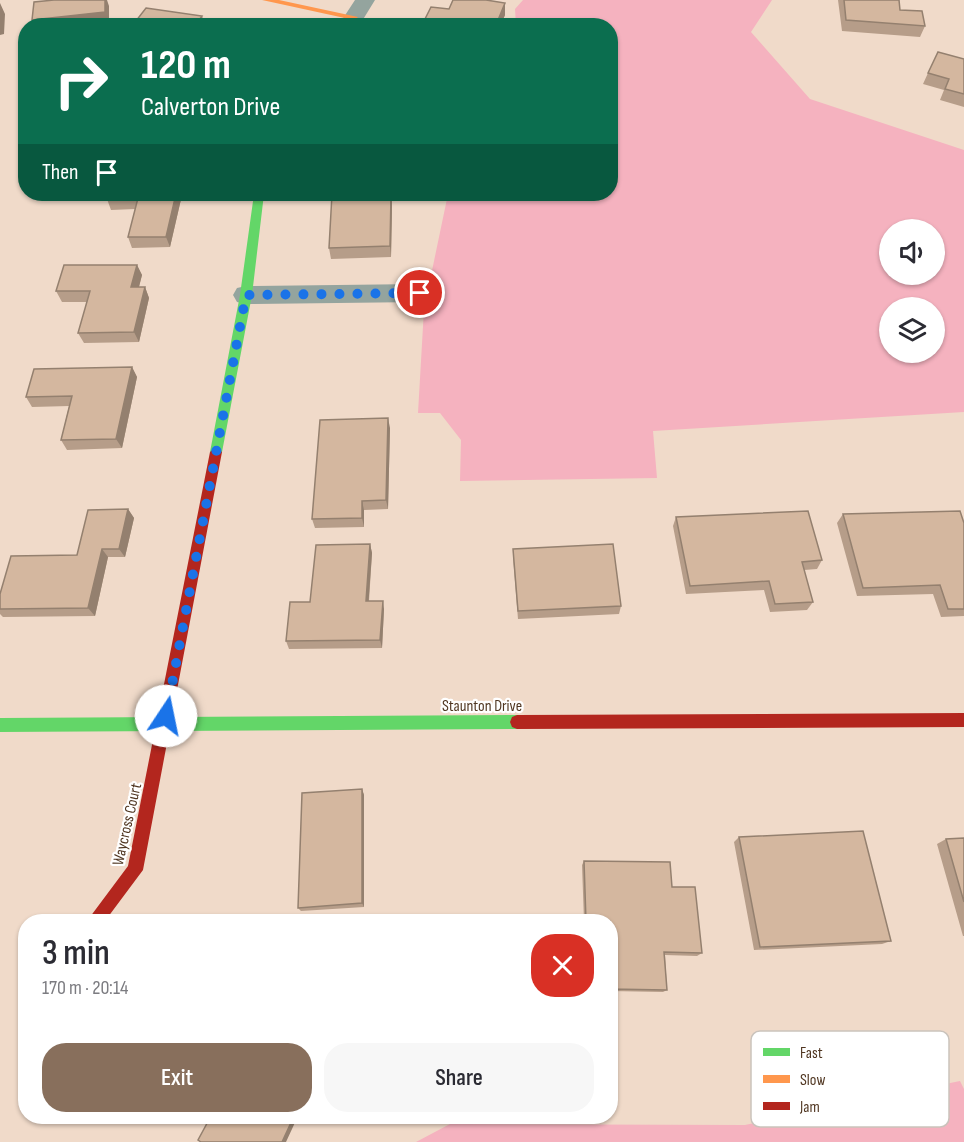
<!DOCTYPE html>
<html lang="en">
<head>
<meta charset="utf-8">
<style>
  body { margin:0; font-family:"Sofia Sans Condensed",sans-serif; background:#f7f7f7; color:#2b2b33; height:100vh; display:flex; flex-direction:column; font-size:22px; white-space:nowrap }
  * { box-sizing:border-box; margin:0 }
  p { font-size:20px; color:#7c7c81 }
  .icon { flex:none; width:33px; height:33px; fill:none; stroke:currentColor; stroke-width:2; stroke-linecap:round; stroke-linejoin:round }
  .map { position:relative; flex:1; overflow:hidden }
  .panel { position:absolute; left:18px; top:914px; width:600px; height:210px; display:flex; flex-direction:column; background:#fff; border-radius:24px; box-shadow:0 2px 4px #0004 }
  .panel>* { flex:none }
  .hud { position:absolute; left:18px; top:18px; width:600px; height:183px; border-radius:24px; box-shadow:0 2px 4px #0004; background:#0b6e4f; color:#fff; overflow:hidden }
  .fabs { position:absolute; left:879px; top:219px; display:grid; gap:12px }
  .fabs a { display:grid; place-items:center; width:66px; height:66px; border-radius:50%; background:#fff; box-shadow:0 2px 4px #0004; font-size:30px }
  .pin { position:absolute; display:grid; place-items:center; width:51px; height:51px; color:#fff; margin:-26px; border:3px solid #fff; border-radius:50%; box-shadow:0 2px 6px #0007 }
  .me { position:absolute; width:66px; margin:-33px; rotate:11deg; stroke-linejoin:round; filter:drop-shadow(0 0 4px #0008) }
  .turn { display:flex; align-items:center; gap:21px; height:126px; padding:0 24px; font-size:27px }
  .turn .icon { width:78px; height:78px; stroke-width:2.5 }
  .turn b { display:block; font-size:42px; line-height:51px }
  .then { display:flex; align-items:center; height:57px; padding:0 24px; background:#0003; gap:12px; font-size:22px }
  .round { display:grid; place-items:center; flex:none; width:63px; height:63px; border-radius:24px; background:#f7f7f7 }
  .head { display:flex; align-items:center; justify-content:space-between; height:102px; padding:0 24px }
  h1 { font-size:36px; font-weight:600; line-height:45px }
  .primary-button { display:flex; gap:12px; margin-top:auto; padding:12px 24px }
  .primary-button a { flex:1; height:69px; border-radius:24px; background:#886f5c; color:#fff; font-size:24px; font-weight:600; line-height:69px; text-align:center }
  .primary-button a+a { background:#f7f7f7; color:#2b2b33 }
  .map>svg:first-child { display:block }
  .green { fill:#f5b2bf; fill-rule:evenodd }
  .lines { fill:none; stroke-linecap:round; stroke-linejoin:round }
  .street { fill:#94a49e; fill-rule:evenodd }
  .fast { fill:#63d668; fill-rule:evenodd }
  .slow { fill:#ff974d; fill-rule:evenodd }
  .jam { fill:#b3261e; fill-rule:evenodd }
  .wall { fill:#b69d89 }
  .shaded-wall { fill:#94806f }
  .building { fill:#d4b79f; stroke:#94806f; stroke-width:1.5 }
  .route { stroke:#1a73e8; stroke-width:10; stroke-dasharray:0 18 }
  .labels { text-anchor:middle; stroke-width:4.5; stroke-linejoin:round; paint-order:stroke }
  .street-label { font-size:16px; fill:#503621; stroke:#fff }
  .key { fill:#fff; stroke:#cac3bc; stroke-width:1.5 }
  .key-label { font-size:16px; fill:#503621 }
</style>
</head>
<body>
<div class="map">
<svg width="964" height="1142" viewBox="0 0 964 1142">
  <rect width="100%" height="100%" fill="#f0dac9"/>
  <!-- green -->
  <path class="green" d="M523,0h249l-21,32 59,67 154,51v262l-311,19 4,47 -197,3 1,-41 -21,-27h-22l6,-104 24,-115h162v-168l-94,-1 -1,-16zM890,230h44v44h-44zM890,308h44v44h-44z
    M960,1081l4,8v53h-548l34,-18 295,1z"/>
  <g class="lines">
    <!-- street -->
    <path class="street" d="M355,0h20l-16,26h-21z
      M420,284l9,2 4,7 -4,7 -9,2 -174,2 -9,-2 -4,-7 4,-7 9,-2z"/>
    <!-- fast -->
    <path class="fast" d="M254,194h10l-12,101 -30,157 -6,5 -6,-5 30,-157z
      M517,715l5,2 2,5 -2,5 -5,2 -517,3v-14z"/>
    <!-- slow -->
    <path class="slow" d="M262,0h17l79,17 -4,3z"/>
    <!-- jam -->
    <path class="jam" d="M216,447l6,5 -79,418 -38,51h-18l41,-55 82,-414z
      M964,713v14l-447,2 -5,-2 -2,-5 2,-5 5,-2z"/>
  </g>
  <!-- wall -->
  <path class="wall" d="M453,0h37v1l15,14 -5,11h-76l-1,-3 26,-14z
    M838,0h61l1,10 25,16 -5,11 -78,-6z
    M964,59v48l-24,-7 4,-10 -21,-6 5,-11z
    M182,195l-12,52 -38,1 -4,-11 7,-28 -24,1 -4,-11z
    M391,195l1,11 -1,51 -60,2 -2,-11z
    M137,265l5,10 -3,12h6l4,11 -10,44 -55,1 -6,-10 9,-31h-25l-6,-11z
    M132,367l5,10 -15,71 -55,2 -6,-10 8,-34 -37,1 -6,-10z
    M390,428l-2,81 -24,1v17l-49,1 -3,-9z
    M128,509l6,9 -9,39h-17l-13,59 -92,1 -3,-3v-20l77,-39z
    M843,514l121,9v93l-23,1 -8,-23 -76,2 -20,-73z
    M676,517l146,43 -5,9 -13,1 9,32 -6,8 -37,2 -6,-22 -78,4 -13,-68z
    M370,544l2,9 -3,48 15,8 -2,39 -93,1 -3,-8 24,-39z
    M513,549l108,57 -2,8 -101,5 -5,-62z
    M362,789l2,6v112l-63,4 -3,-3z
    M739,837l152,104 -9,3 -128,6 -20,-108z
    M964,838v98h-1l-26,-92 9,-5z
    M584,861l88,26 30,66 -5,3 -32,-1 2,35 -4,2 -53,-1v-70h-26l-2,-56z"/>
  <!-- shaded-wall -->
  <path class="shaded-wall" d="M105,0h2l2,6v17l-19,3h-55l-3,-6z
    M0,3l5,11 -1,20 -4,1z
    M505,3v12l-5,11h-4z
    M202,16l3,10h-10z
    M176,194h5l1,1 -12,52 -4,-10z
    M391,195l1,11 -1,51 -1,-11z
    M137,265l5,10 -6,23 -5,-11z
    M145,287l4,11 -10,44 -5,-10z
    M132,367l5,10 -15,71 -6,-9z
    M388,418l2,10 -2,81 -2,-9z
    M362,501l2,9v17l-2,-9z
    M128,509l6,9 -9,39 -6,-8z
    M370,544l2,9 -4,56 -2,-8z
    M102,549l6,8 -13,59 -7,-8z
    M383,601l1,8 -2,39 -2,-8z
    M362,789l2,6v112l-2,-4z
    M294,1116h4l-12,26h-4z"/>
  <!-- building -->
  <path class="building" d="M54,0h51v12l-73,8 2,-18z
    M453,0h33l19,3 -9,22 -18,-3 -2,4h-33l-20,-3 8,-16 18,2z
    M844,0h55l1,10 22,1 3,15 -79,-6z
    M146,8l56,8 -7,10h-63z
    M938,52l26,7v35l-19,-5 4,-10 -21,-6z
    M108,194h68l-10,43h-38l10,-39 -31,1z
    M332,194h45v2l14,-1 -1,51 -61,2z
    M64,265h73l-6,22h14l-11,45 -56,1 12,-42h-34z
    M132,367l-16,72 -55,1 11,-44 -46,1 8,-28z
    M388,418l-2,82 -24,1v17l-50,1 8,-99z
    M128,509l-9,40h-17l-14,59 -88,1v-15l11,-38 66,-1 11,-45z
    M808,511l14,49 -20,2 11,40 -38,2 -6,-23 -79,5 -14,-69z
    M960,511l4,12v86h-16l-8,-24 -77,3 -20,-74z
    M370,544l-4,57h17l-3,39 -94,1 4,-39h20l6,-57z
    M613,544l8,62 -103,5 -5,-62z
    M362,789v114l-64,5 4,-115z
    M863,831l28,110 -131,6 -21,-110z
    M964,838v64l-18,-63z
    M584,861l86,1 2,25h23l7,66 -38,-1 3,38 -57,-1v-68h-24z
    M211,1116h83l-12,26h-81l-3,-2z"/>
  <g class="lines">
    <!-- route -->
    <path class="route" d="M166,716l80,-421 174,-2"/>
  </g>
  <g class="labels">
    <!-- street labels -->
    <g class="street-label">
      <text x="482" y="711">Staunton Drive</text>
      <text transform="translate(126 824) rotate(-77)" y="6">Waycross Court</text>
    </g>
  </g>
  <!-- legend -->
  <rect x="751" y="1031" width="198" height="96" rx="9" class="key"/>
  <rect x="763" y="1048" width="27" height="8" fill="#63d668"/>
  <rect x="763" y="1075" width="27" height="8" fill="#ff974d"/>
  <rect x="763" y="1102" width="27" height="8" fill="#b3261e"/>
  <g class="key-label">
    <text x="800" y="1058">Fast</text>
    <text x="800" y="1085">Slow</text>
    <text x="800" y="1112">Jam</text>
  </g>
</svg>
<div class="fabs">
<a><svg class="icon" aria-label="sound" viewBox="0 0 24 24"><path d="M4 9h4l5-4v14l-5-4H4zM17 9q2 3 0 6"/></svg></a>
<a><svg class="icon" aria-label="layers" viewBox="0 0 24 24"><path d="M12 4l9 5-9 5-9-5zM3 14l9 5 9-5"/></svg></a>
</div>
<div class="pin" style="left:420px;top:293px;background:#d93025"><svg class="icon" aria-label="arrive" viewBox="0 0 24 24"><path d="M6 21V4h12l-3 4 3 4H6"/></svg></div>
<svg class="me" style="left:166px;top:716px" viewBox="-20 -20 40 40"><circle r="19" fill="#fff"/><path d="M0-13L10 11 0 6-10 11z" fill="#1a73e8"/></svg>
<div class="hud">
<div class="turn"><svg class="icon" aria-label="right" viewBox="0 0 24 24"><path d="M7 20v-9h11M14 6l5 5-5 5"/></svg><div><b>120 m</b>Calverton Drive</div></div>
<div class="then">Then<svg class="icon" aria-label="arrive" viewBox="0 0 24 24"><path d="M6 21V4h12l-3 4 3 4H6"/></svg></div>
</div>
<section class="panel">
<div class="head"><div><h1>3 min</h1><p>170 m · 20:14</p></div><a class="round" style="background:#d93025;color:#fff"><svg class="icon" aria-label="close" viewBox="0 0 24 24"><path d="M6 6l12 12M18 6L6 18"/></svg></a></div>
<div class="primary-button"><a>Exit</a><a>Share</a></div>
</section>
</div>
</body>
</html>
